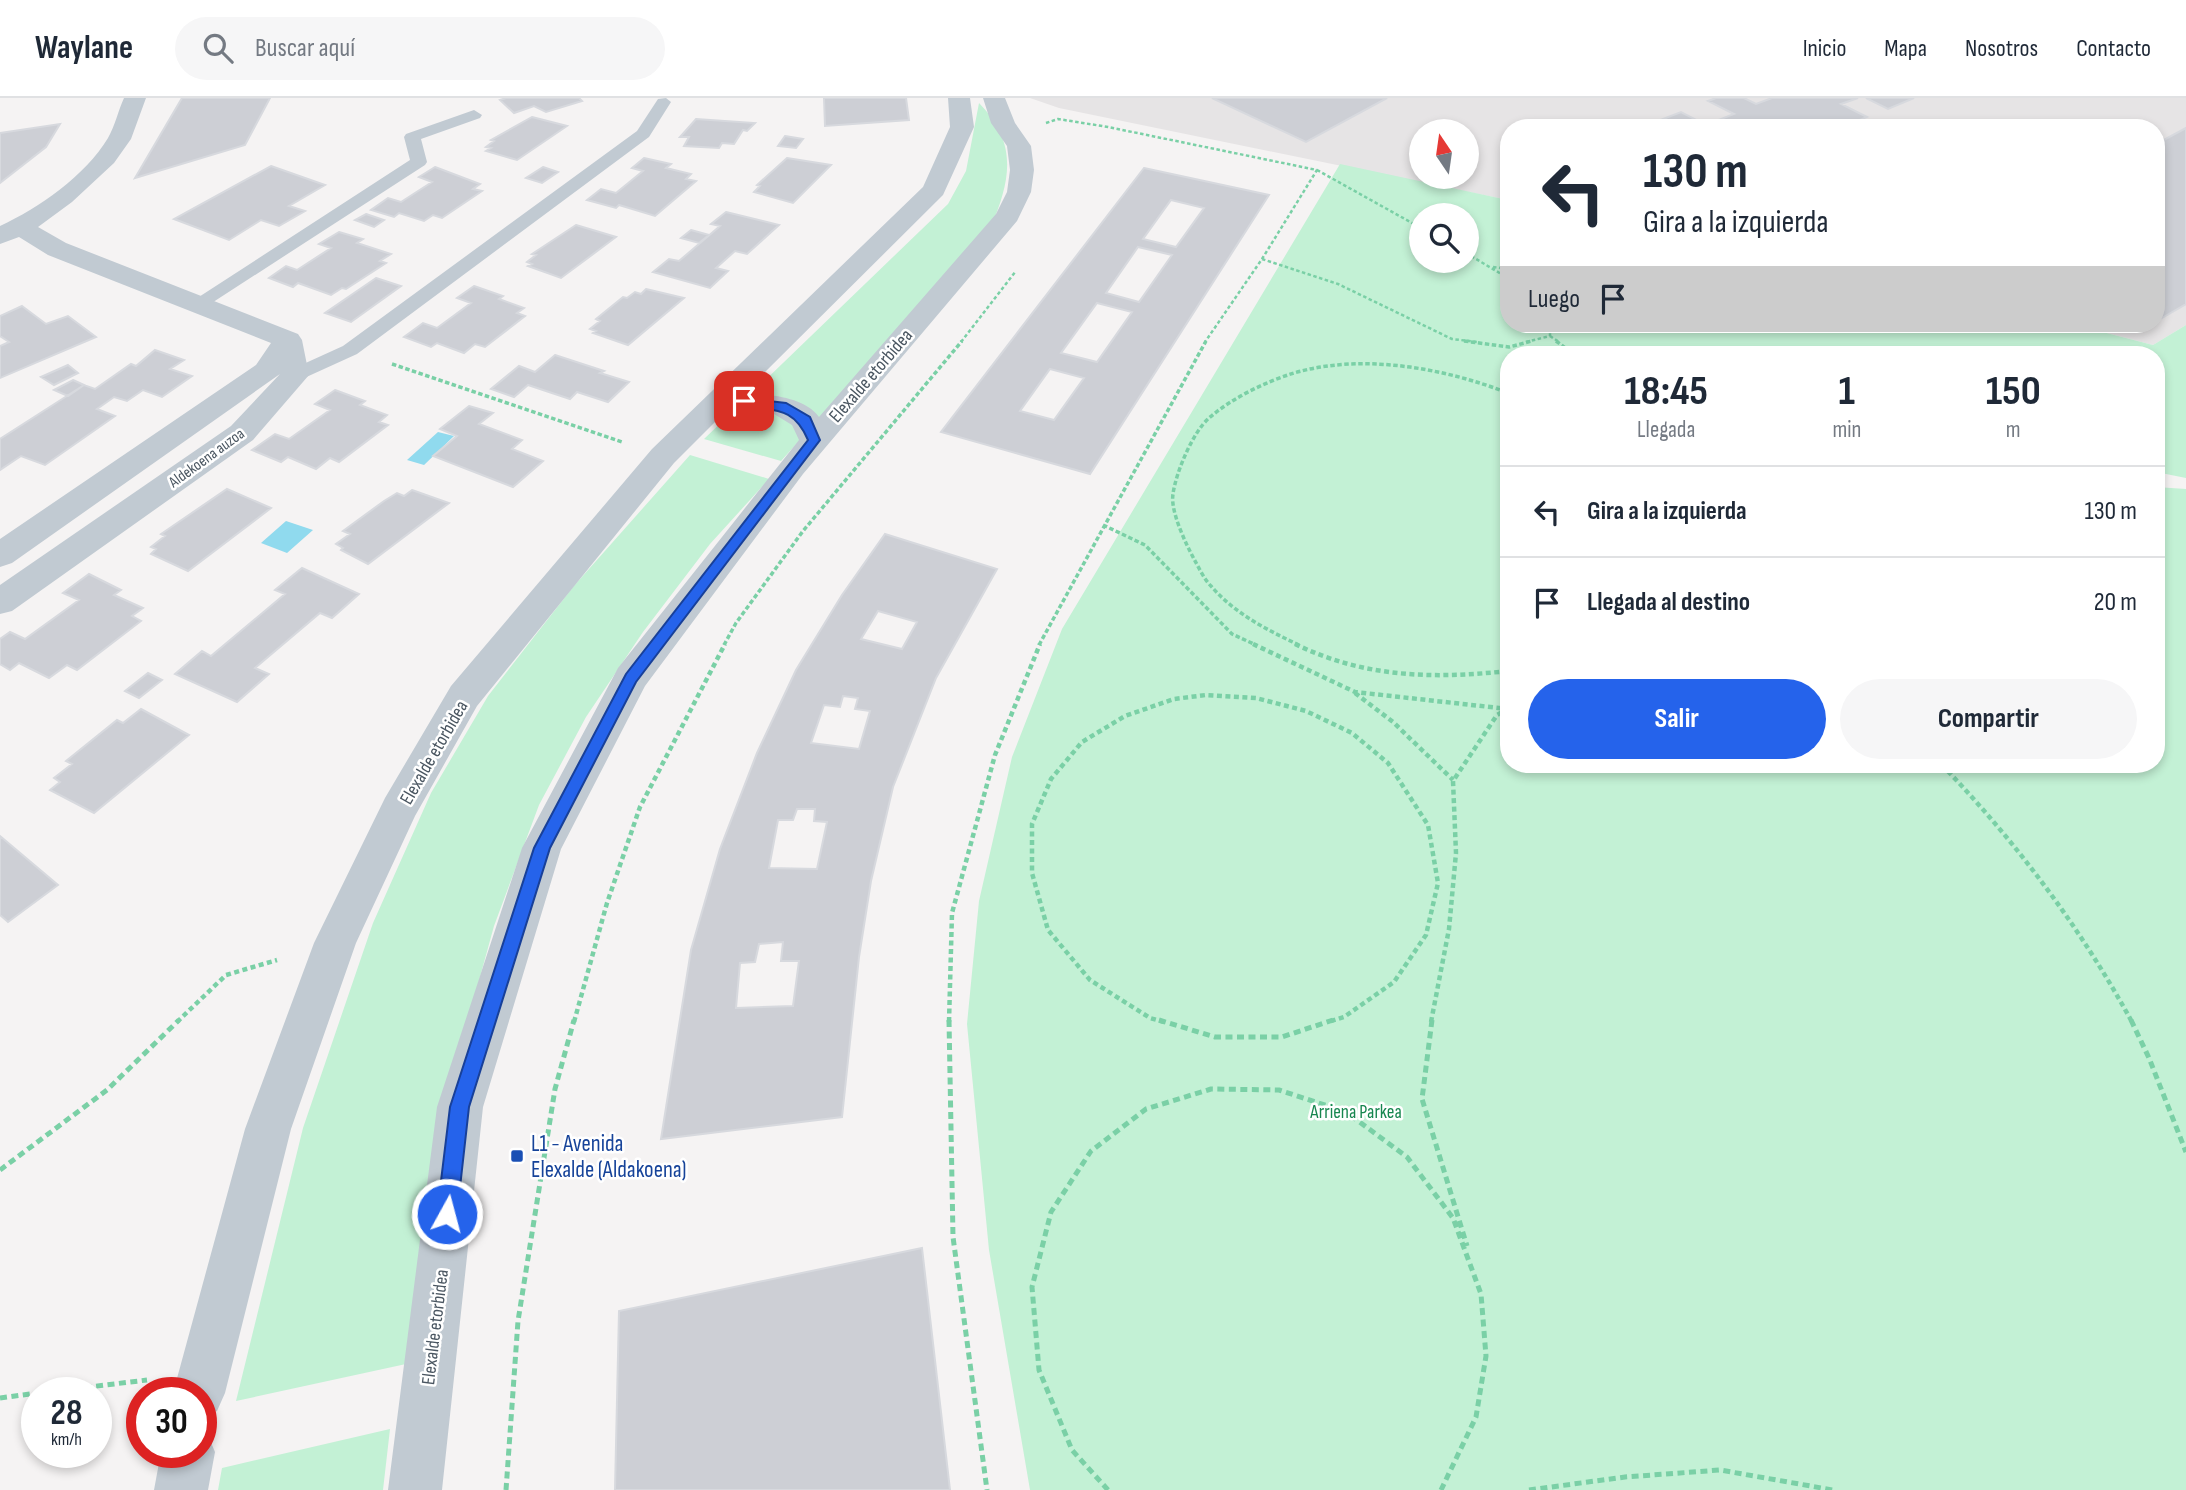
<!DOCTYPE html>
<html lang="es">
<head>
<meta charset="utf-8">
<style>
  body { margin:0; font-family:"Sofia Sans Condensed",sans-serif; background:#f6f6f7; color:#1f2937; height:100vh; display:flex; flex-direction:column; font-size:26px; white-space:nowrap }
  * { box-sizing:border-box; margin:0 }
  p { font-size:23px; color:#747a83 }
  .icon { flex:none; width:38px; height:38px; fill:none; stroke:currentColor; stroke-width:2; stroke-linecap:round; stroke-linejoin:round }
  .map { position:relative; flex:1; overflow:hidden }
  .details { position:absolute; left:1500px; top:248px; width:665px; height:427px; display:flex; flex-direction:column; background:#fff; border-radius:28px; box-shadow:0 4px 10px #0003 }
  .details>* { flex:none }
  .hud { position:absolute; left:1500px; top:21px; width:665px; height:214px; border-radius:28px; box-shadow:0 4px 10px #0003; background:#fff; color:#1f2937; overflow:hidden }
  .needle { width:46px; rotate:347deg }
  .controls { position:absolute; left:1409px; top:21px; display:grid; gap:14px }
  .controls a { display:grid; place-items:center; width:70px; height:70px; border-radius:50%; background:#fff; box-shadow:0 4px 10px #0003; font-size:35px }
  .speed { position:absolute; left:21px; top:1279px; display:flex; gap:14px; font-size:35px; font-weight:700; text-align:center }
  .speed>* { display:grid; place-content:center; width:91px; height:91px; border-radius:50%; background:#fff; box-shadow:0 4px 10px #0003; line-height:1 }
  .speed small { font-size:18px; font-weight:400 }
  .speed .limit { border:10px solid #d22; background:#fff; color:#111 }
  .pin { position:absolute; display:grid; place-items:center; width:60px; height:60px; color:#fff; margin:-30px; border-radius:14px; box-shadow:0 4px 10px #0006 }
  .me { position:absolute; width:77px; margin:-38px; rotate:7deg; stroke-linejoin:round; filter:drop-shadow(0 0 5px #0008) }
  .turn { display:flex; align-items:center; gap:24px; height:147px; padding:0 28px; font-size:32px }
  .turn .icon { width:91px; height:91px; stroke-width:2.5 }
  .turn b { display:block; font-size:49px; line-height:60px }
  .then { display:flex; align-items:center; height:66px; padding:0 28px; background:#0003; gap:14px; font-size:26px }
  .eta { display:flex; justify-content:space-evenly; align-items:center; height:119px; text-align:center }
  .eta b { font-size:42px; font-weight:700; line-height:49px }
  .primary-button { display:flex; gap:14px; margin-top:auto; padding:14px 28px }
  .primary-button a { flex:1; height:80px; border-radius:42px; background:#2563eb; color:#fff; font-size:28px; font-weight:700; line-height:80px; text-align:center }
  .primary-button a+a { background:#f6f6f7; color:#1f2937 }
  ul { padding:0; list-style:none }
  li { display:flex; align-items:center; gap:21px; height:91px; padding:0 28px; border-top:2px solid #e0e1e3 }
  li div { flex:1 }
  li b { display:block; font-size:26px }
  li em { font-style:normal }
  header { display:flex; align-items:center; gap:42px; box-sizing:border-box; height:98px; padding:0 35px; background:#fff; border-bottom:2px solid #e0e1e3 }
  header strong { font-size:33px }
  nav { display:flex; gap:38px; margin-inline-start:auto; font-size:24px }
  .search { width:490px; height:63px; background:#f6f6f7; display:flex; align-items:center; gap:18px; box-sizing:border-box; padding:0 24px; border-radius:38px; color:#747a83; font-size:26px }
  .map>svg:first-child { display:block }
  .education { fill:#e6e4e5; fill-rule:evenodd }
  .green { fill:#c3f1d5; fill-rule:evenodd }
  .water { fill:#90daee }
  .building { fill:#cdcfd5; stroke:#d7d9de; stroke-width:2; fill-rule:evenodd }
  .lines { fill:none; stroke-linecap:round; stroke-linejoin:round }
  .path-far3 { stroke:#7ad0a6; stroke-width:2.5; stroke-dasharray:3.5 2.5; stroke-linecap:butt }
  .path-far2 { stroke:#7ad0a6; stroke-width:3.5; stroke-dasharray:4.5 2.5; stroke-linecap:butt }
  .path-far1 { stroke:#7ad0a6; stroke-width:4.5; stroke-dasharray:5 3.5; stroke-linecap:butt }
  .path { stroke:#7ad0a6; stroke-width:5; stroke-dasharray:7 4.5; stroke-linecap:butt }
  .service { fill:#c1cad2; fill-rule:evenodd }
  .minor { fill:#c1cad2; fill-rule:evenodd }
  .route { fill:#2563eb; stroke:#184099; stroke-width:2 }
  .transit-dot { fill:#1a4fb4; stroke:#fff; stroke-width:2.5 }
  .labels { text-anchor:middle; stroke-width:5; stroke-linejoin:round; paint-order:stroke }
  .far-street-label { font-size:16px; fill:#4a5661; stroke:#fff }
  .street-label { font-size:19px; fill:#4a5661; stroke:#fff }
  .park-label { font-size:19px; fill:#17864f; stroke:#fff }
  .near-transit-label { font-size:23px; fill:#164399; stroke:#fff; text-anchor:start }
</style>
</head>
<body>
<header>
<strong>Waylane</strong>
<div class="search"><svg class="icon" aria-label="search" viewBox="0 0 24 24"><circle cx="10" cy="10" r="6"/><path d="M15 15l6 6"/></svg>Buscar aquí</div>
<nav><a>Inicio</a><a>Mapa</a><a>Nosotros</a><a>Contacto</a></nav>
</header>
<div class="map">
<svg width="2186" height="1392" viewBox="0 0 2186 1392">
  <rect width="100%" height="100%" fill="#f5f3f3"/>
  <!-- education -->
  <path class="education" d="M1030,0h1156v227l-33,20 -81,-21h84v-196h-648v72l-449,-92zM1421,33h45v46h-45z"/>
  <!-- green -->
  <path class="green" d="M979,5c39,40 32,76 12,124l-210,234 -77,-22 244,-235 18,-33z
    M1340,66l168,36v124h564l81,21 33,-20v153l-30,-6v-117h-648v410h648v-278l30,2v1001h-1156l-41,-240 -22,-226 12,-123 33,-144 50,-128zM1421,117h45v46h-45z
    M690,357l79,24 -59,65 -67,88 -57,85 -47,88 -45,121 -50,182 -38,256 -170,37 67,-273 70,-205 58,-130 57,-97 85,-109z
    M390,1331l-7,61h-165l4,-22z"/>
  <!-- water -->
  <path class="water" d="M438,334l16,4 -30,29 -17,-5z
    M286,423l27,9 -26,23 -26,-10z"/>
  <!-- building -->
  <path class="building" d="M182,0h88l-25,47 -110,33z
    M506,0h73l3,3 -36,11 -12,-6 -20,7 -14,-13z
    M824,0h82l3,22 -84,6z
    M1212,0h175l-81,44z
    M1716,0h28l12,6 16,-6h86l-17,6 26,13 -26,11h-38l-11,-6 -14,6h-107l-13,-7 23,-9 25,13 28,-11 -26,-13z
    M1866,0h48l-26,11z
    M532,19l35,9 -50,34 -31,-9 5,-3 -5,-1 8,-6 -3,-1z
    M696,21l59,4 -8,8 -4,-1 -9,14 -12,-1 -3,5 -35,-2 5,-9h-9z
    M60,26l-14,23 -46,36v-50z
    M2186,30v176l-24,14 -6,-2v-172z
    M785,38l18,3 -7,9 -18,-2z
    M644,60l27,6 -5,4 25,6 -5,5 10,2 -41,35 -36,-11 -3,3 -29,-8 14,-11 15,4 27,-22 -11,-3z
    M787,60l44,7 -38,38 -39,-11 6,-6 -3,-1z
    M271,68l54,19 -36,21 16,5 -26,15 -18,-6 -32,20 -55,-21z
    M435,69l45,17 -7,5 9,2 -40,27 -9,-3 -9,6 -25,-8 -5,4 -23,-7 17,-12 13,4 31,-20 -13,-5z
    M543,69l15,5 -16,11 -16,-5z
    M1144,70l125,27 -179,279 -149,-42zM1171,102l33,8 -28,39 -33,-8zM1138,149l34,8 -33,47 -33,-9zM1097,205l35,9 -35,50 -36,-9zM1050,271l34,9 -30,42 -34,-9z
    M726,114l53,13 -32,29 -12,-3 -19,17 12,3 -18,17 -57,-16 16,-13 10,2 41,-35 -9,-2z
    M366,116l18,6 -10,7 -19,-7z
    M576,127l40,12 -55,41 -33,-12 4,-2 -5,-2 9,-7 -4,-1z
    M691,132l18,5 -10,8 -18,-5z
    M339,134l24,7 -6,4 34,11 -11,7 6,2 -40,26 -4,-1 -11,7 -33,-12 -5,4 -24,-9 17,-12 11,4 34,-22 -12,-4z
    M376,180l25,8 -50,36 -26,-9z
    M474,188l29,10 -4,3 25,9 -7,5 8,3 -40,31 -10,-3 -11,9 -27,-10 -6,4 -27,-10 19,-14 14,5 34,-25 -14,-5z
    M646,191l38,9 -56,47 -35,-12 3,-2 -6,-2 10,-8 -4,-2 27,-22 4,1 8,-6 6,2z
    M22,208l24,18 22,-8 28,21 -96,41v-32l9,-4 -9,-6v-20z
    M155,252l29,10 -14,9 22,7 -30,21 -19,-7 -16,11 -13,-4 -17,12 18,7 -70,49 -24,-9 -21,14v-31l84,-54 11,4 36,-25 5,2z
    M555,257l49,16 -4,2 29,9 -21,20 -31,-10 -7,7 -42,-14 -14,12 -23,-8 28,-23 16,6z
    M68,267l10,8 -24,12 -13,-8z
    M73,282l11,5 -16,11 -14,-6z
    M335,292l30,11 -5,4 27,10 -8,7 9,3 -49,37 -9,-4 -14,11 -28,-12 -7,5 -29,-12 23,-16 14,5 41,-29 -15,-6z
    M469,308l24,7 -14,11 43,16 -10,9 31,12 -30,26 -80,-31 24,-20 -17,-7z
    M227,391l44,19 -83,63 -37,-17 5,-5 -5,-2 14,-11 -4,-2z
    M412,392l37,13 -81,61 -27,-14 2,-2 -7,-4 14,-10 -7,-3 41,-30 13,-8 7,3z
    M885,436l112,35 -61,109 -43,109 -22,94 -12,76 -17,160 -181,22 30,-189 29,-101 37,-96 39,-83 46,-75zM878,513l39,11 -15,27 -41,-10zM843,598l15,2 -3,11 15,2 -11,38 -48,-6 13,-38 16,2zM797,711h18l-1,12 13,1 -10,47 -48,-1 9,-48h15zM783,844l-2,19h18l-6,45 -57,2 4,-45 15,-1 4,-18z
    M302,470l57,26 -27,24 -12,-5 -65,55 14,6 -32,28 -62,-28 27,-23 9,5 74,-62 -10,-4z
    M89,476l32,16 -7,5 29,13 -11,8 9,5 -64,49 -10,-5 -18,13 -30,-15 -9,7 -10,-6v-25l10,-7 15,7 54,-39 -16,-7z
    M148,575l14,7 -23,18 -14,-7z
    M141,611l48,26 -95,78 -44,-23 10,-8 -6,-4 18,-14 -6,-3 51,-41 6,3z
    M0,738l58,49 -50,37 -8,-7z
    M922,1150l28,242h-335l4,-179z"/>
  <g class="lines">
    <!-- path-far3 -->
    <path class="path-far3" d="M1046,25l12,-4 50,8 209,43 -55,89 -57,83
      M1317,72l104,58
      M1466,155l42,25
      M1262,161l76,25 114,55 25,3
      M1493,169l15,2
      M1550,238l9,6
      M961,244l55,-71
      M1526,244l24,-6v-12"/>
    <!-- path-far2 -->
    <path class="path-far2" d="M1464,243l45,6 23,-6
      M1556,243l19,14
      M392,266l230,78
      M1103,427l42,20 87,89 24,11
      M724,547l12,-22 67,-92 159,-190
      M1039,547l167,-304
      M1299,547c-32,-15 -65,-32 -88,-59 -7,-7 -12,-18 -17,-27 -8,-15 -24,-48 -21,-65 3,-22 20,-62 36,-76 23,-20 56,-36 85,-45 68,-20 150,-5 214,20"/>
    <!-- path-far1 -->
    <path class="path-far1" d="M1253,546l102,48 153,17
      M1295,546c70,34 138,35 213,27
      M1355,595l38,29 60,58
      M1942,667c75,78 138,162 190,257
      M177,924l49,-47 51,-15
      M574,924l33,-119 33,-96 85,-163
      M949,924l3,-109 43,-158 45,-111
      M1164,924l-14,-4 -60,-38 -42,-50 -16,-57v-49l19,-45 31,-37 43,-26 49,-17 32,-4 50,3 50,13 46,22 36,30 40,62 10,58 -12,52 -32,47 -50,35 -16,5
      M1431,924l18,-93 7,-76 -3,-72 44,-66 11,-6"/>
    <!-- path -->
    <path class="path" d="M949,922l4,217 34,253
      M1159,922l56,17h67l51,-17
      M1432,922l-10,79 45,147
      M2131,922l18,38 37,94
      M0,1072l107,-80 72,-70
      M39,1295l108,-13
      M0,1300l37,-5
      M506,1392l12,-169 37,-232 19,-69
      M1108,1392l-36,-40 -33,-80 -7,-83 19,-75 40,-61 55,-42 65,-20 68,1 67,22 61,45 46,61 28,76 5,62 -10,61 -35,73
      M1529,1392l96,-13 95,-7 113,20"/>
    <!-- service -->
    <path class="service" d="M658,1l8,-1 5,4 -22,35 -292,217 -55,25h-14l-3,-4 3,-4 55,-25 294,-215z
      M474,12l8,5 -2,3 -59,21 6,23 -2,3 -221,143h-14l-2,-4 222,-144 -6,-23 2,-3z"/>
    <!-- minor -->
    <path class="minor" d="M124,0h22l-15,41 -17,24 -42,39 -34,25 28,16 232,91 4,6 7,35 -56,65 -241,171 -12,3v-29l231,-159 49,-52 -268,189 -12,4v-28l256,-174 15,-22 -223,-88 -29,-18 -19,7v-18c39,-18 85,-50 108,-88 7,-12 10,-27 16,-40z
      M948,0h22l4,29 -31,68 -198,197c23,3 59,4 74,25l177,-203 11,-22 3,-22 -3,-24 -16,-23 -8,-25h22l10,25 16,23 3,24 -3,22 -14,29 -214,253 -158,212 -84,163 -78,258 -41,383h-54l49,-383 85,-259 96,-180 181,-228 -7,-15 -18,-11 -29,-4 -26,8 -45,45 -197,243 -62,110 -59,127 -65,186 -66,264 -8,18 -16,7v-25h-28l72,-264 69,-186 71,-145 66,-112 201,-237 271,-262 27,-60z
      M201,1333l6,2 8,19 -7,38h-54l7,-38h40z"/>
  </g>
  <!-- route -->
  <path class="route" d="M744,300l42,5 24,14 10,23 -184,242 -86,166 -81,259 -12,107 -3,8 -7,2 -7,-2 -3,-8 13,-107 84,-259 92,-174 182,-234c-15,-36 -36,-28 -69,-36l-2,-3z"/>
  <!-- markers -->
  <rect class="transit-dot" x="510" y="1051" width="14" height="14" rx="3.5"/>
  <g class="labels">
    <!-- far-street labels -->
    <g class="far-street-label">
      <text transform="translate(206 359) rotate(-36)" y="6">Aldekoena auzoa</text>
    </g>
    <!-- street labels -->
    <g class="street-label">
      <text transform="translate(870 277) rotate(-49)" y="7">Elexalde etorbidea</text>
      <text transform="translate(433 654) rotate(-60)" y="7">Elexalde etorbidea</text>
      <text transform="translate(434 1229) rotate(-83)" y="7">Elexalde etorbidea</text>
    </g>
    <!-- park labels -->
    <g class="park-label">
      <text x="1356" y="1020">Arriena Parkea</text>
    </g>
    <!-- near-transit labels -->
    <g class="near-transit-label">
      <text x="531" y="1053">L1 - Avenida<tspan x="531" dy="26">Elexalde (Aldakoena)</tspan></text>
    </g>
  </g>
</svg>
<div class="controls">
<a><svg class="needle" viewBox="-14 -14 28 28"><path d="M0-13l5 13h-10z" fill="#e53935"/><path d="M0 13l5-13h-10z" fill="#747a83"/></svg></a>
<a><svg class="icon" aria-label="search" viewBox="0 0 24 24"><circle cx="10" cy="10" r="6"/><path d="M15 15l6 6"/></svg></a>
</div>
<div class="speed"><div>28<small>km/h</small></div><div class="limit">30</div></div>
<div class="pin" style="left:744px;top:303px;background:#d93025"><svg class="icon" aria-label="arrive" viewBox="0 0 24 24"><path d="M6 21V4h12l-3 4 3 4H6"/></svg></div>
<svg class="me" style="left:447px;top:1116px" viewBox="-20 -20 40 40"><circle r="17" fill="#2563eb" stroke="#fff" stroke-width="3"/><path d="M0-11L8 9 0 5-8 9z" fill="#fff"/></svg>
<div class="hud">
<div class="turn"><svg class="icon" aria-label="left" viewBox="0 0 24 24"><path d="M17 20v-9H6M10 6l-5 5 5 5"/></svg><div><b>130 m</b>Gira a la izquierda</div></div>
<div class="then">Luego<svg class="icon" aria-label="arrive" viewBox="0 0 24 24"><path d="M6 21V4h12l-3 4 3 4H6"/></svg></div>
</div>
<section class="details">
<div class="eta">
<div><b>18:45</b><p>Llegada</p></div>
<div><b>1</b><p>min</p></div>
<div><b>150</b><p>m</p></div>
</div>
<ul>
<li><svg class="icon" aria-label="left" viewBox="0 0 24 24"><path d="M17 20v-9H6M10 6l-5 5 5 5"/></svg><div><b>Gira a la izquierda</b></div><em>130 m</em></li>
<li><svg class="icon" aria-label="arrive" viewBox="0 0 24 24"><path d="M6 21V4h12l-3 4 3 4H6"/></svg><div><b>Llegada al destino</b></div><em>20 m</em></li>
</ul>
<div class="primary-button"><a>Salir</a><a>Compartir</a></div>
</section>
</div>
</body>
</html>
